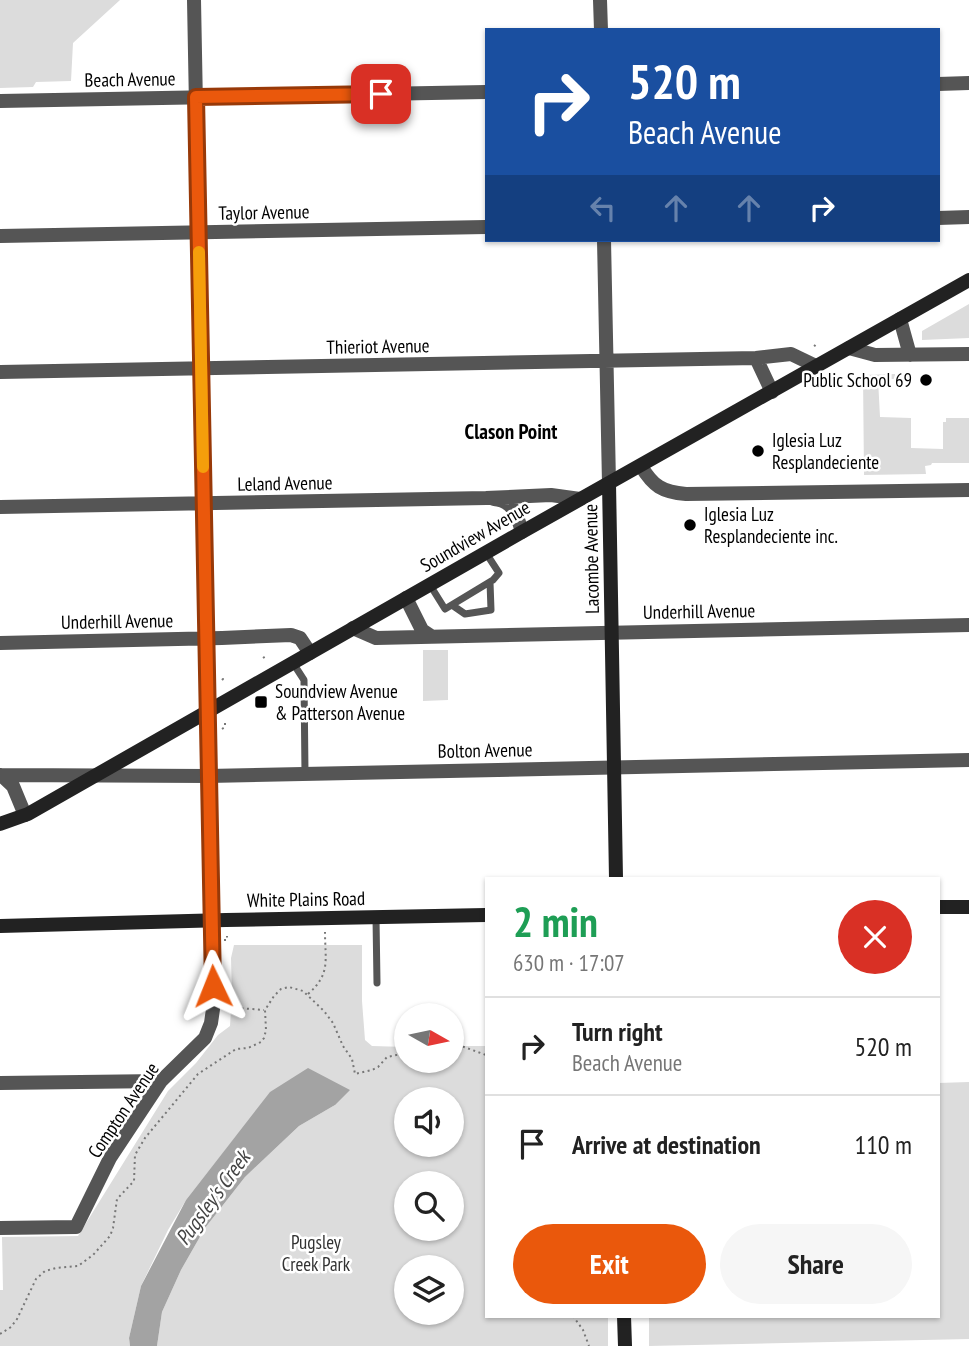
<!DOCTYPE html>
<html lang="en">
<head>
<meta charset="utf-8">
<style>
  body { margin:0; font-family:"PT Sans Narrow",sans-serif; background:#f6f6f6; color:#222; height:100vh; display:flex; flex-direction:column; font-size:26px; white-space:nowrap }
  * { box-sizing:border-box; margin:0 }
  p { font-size:23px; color:#767676 }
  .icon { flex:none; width:38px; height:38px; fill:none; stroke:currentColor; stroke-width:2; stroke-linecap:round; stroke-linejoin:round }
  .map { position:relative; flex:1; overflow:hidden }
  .side { position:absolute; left:485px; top:877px; width:455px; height:441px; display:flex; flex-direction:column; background:#fff; border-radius:0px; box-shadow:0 2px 5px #0004 }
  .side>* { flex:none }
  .guide { position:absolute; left:485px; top:28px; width:455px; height:214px; border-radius:0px; box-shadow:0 2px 5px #0004; background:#1a4fa0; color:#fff; overflow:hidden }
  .needle { width:46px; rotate:99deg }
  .controls { position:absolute; left:394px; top:1003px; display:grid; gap:14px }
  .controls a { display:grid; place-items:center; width:70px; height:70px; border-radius:50%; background:#fff; box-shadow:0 2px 5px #0004; font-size:35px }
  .pin { position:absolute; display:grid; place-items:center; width:60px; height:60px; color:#fff; margin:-30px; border-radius:14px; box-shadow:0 4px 10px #0006 }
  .me { position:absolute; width:77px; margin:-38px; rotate:358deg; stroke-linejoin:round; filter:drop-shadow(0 0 5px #0008) }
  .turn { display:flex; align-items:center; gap:24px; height:147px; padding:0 28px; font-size:32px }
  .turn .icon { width:91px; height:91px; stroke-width:2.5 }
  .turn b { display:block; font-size:49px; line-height:60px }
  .lanes { display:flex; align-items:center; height:66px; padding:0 28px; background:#0003; justify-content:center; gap:35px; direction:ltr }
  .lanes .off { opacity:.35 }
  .round { display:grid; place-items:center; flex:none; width:74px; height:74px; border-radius:37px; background:#f6f6f6 }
  .headline { display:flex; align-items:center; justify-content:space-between; height:119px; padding:0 28px }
  h1 { font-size:42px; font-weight:800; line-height:52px; color:#1e9e55 }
  .action { display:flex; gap:14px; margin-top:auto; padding:14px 28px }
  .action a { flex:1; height:80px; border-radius:42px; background:#ea580c; color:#fff; font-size:28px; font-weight:800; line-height:80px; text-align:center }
  .action a+a { background:#f6f6f6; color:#222 }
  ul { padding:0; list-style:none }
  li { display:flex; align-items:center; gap:21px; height:98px; padding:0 28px; border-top:2px solid #e0e0e0 }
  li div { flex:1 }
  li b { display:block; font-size:26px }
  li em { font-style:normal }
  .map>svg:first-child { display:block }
  .green { fill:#dcdcdc; fill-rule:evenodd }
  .water { fill:#a3a3a3 }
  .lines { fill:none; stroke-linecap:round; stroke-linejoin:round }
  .path { stroke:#777; stroke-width:2; stroke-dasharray:2 3.5; stroke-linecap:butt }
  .service { stroke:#555; stroke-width:7 }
  .minor { stroke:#555; stroke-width:14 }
  .secondary { stroke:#222; stroke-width:14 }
  .route-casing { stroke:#983908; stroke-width:18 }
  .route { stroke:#ea580c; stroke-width:12 }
  .slow { stroke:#f59e0b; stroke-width:12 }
  .poi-dot { fill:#000; stroke:#fff; stroke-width:2.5 }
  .labels { text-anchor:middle; stroke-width:5; stroke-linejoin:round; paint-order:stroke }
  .street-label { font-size:19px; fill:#000; stroke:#fff }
  .poi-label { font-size:19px; fill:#000; stroke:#fff; text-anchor:start }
  .park-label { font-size:19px; fill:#333; stroke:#fff }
  .neighbourhood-label { font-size:21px; font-weight:bold; fill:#000; stroke:#fff }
  .water-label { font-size:21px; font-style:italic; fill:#444; stroke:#fff }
</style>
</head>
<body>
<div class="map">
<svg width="969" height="1346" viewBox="0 0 969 1346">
  <rect width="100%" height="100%" fill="#fff"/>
  <!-- green -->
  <path class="green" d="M0,0h120l-47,43 -2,38 -35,1 -3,5 -33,1z
    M969,304v34l-47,2v-9z
    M895,374v5h-17l2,38 31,1v30l32,1v-27h3v-4h23v45h-37l-1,2 -6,1 1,8 -62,1 -1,-100z
    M423,650h25v50l-25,1z
    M234,945h128v56l3,39 7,6 34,1v13h46v-14h34v270h122v30h-451l5,-34 19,-42 24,-42 40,-51 54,-51 36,-21 -98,30 -51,65 -18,30 -27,56 -12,52 1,8h-130v-56h3l-1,-53 76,-1 90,-145 28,-28 22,-28 12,-9 2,-32 -1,-36zM406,1099h46v45h-46zM406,1183h46v45h-46zM406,1267h46v45h-46z
    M969,1082v257l-320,7v-30h289v-233z"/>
  <!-- water -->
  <path class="water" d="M308,1068l42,22 -15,15 -36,21 -54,51 -40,51 -24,42 -19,42 -5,34h-27l-1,-8 12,-52 45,-86 84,-108z"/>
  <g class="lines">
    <!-- path -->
    <path class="path" d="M814,345l4,3
      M263,658l3,-2
      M222,680l1,-1v4
      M222,729l3,-2v-5
      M224,940h3v-4
      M308,994c23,-20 17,-34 17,-62
      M225,1007l39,3
      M452,1045l12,2 22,8
      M573,1316l10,14 6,16
      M0,1334l11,-7 6,-8 19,-40 9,-8 11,-3 22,-2 15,-11 17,-19 3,-8 4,-29 17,-18 1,-26 10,-17 53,-64 38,-25 12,-1 13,-6 3,-4 2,-8 -1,-20 9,-14 7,-7 8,-2 14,4 21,20 9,12 10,23 9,13 3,15 17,-4 6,-3 9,-10 19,-4"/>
    <!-- service -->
    <path class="service" d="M430,585l15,24 48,-29 6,-7 -13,-20
      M452,605l13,9 26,-4 -1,-28
      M293,663l11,17 1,93
      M376,918l1,65"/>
    <!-- minor -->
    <path class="minor" d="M600,0l1,30
      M938,84l31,-1
      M0,101l486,-9
      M938,218l31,-1
      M0,236l486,-9
      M604,240l5,243
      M900,319l10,36
      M849,348l26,7 94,-1
      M756,358l16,34
      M0,372l756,-14 35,-4 25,12
      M641,466c12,20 21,26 45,28l283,-4
      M494,499c20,2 23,16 28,33
      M0,507l486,-9 65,-3 29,4
      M406,598l16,32 9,6
      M353,628l23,10 593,-13
      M0,643l222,-5 69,-3 9,3 10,15
      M0,775l208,1 761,-16
      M1,775l12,11 12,29
      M0,1083l161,-2
      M0,1228l76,-1 34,-69 51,-77 44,-43 6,-15 2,-14 -19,-1009"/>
    <!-- secondary -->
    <path class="secondary" d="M609,483l7,395
      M0,824l28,-10 494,-282 447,-252
      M938,907h31
      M0,926l226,-6 260,-5
      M624,1316l1,30"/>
  </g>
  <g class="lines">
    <!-- route casing -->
    <g class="route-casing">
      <path id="route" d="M213,986l-17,-889 185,-3"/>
    </g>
    <!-- route -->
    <use href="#route" class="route"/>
    <!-- slow -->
    <path class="slow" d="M199,252l4,215"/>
  </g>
  <!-- markers -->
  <g class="poi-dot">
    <circle cx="926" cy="380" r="7"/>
    <circle cx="758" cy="451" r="7"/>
    <circle cx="690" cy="525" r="7"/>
    <rect x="254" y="695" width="14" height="14" rx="3.5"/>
  </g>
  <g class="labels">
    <!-- street labels -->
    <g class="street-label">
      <text transform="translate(130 79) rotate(-1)" y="7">Beach Avenue</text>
      <text transform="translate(264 212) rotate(-1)" y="7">Taylor Avenue</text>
      <text transform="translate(378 346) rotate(-1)" y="7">Thieriot Avenue</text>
      <text transform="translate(285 483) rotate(-1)" y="7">Leland Avenue</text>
      <text transform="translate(475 536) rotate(-30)" y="7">Soundview Avenue</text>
      <text transform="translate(591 559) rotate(-91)" y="7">Lacombe Avenue</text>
      <text transform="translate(699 611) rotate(-1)" y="7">Underhill Avenue</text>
      <text transform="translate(117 621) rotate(-1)" y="7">Underhill Avenue</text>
      <text transform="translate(485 750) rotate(-1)" y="7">Bolton Avenue</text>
      <text transform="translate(306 899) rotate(-1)" y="7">White Plains Road</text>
      <text transform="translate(123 1110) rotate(-56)" y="7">Compton Avenue</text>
    </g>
    <!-- poi labels -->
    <g class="poi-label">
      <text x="912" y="387" text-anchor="end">Public School 69</text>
      <text x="772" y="447">Iglesia Luz<tspan x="772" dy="22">Resplandeciente</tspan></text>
      <text x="704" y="521">Iglesia Luz<tspan x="704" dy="22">Resplandeciente inc.</tspan></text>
      <text x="275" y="698">Soundview Avenue<tspan x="275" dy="22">&amp; Patterson Avenue</tspan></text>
    </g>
    <!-- park labels -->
    <g class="park-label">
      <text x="316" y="1249">Pugsley<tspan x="316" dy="22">Creek Park</tspan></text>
    </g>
    <!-- neighbourhood labels -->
    <g class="neighbourhood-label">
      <text x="511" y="439">Clason Point</text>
    </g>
    <!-- water labels -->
    <g class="water-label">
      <text transform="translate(213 1198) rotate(-54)" y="7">Pugsley's Creek</text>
    </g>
  </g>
</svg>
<div class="controls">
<a><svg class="needle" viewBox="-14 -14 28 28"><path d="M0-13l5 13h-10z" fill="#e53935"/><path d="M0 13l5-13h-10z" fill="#767676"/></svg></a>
<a><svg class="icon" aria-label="sound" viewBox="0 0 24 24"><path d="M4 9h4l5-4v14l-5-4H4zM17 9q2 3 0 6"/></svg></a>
<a><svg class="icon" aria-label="search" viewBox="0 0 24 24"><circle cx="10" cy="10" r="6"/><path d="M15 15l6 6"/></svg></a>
<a><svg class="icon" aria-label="layers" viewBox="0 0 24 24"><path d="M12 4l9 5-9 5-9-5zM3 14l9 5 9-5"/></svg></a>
</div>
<div class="pin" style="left:381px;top:94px;background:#d93025"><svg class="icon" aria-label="arrive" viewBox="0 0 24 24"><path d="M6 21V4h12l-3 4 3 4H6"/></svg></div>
<svg class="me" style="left:213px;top:986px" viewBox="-20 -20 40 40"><path d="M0-17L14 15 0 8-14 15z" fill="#ea580c" stroke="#fff" stroke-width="4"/></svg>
<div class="guide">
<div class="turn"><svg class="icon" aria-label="right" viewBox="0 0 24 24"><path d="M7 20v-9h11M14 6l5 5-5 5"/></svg><div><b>520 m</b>Beach Avenue</div></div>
<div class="lanes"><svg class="icon off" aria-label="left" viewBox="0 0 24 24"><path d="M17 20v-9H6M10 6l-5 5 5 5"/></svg><svg class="icon off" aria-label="ahead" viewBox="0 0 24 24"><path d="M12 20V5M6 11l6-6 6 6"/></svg><svg class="icon off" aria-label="ahead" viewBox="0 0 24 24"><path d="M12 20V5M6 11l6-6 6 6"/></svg><svg class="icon" aria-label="right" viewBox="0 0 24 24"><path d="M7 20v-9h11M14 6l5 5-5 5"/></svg></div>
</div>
<section class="side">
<div class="headline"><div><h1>2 min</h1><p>630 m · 17:07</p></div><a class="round" style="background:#d93025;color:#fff"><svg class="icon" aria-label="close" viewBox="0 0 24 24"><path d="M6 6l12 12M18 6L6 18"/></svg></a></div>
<ul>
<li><svg class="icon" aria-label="right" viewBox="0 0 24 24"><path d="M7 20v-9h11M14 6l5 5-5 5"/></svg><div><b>Turn right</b><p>Beach Avenue</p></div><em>520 m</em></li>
<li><svg class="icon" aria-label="arrive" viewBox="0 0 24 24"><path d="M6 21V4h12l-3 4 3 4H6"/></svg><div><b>Arrive at destination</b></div><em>110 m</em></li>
</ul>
<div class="action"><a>Exit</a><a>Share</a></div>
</section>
</div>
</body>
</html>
